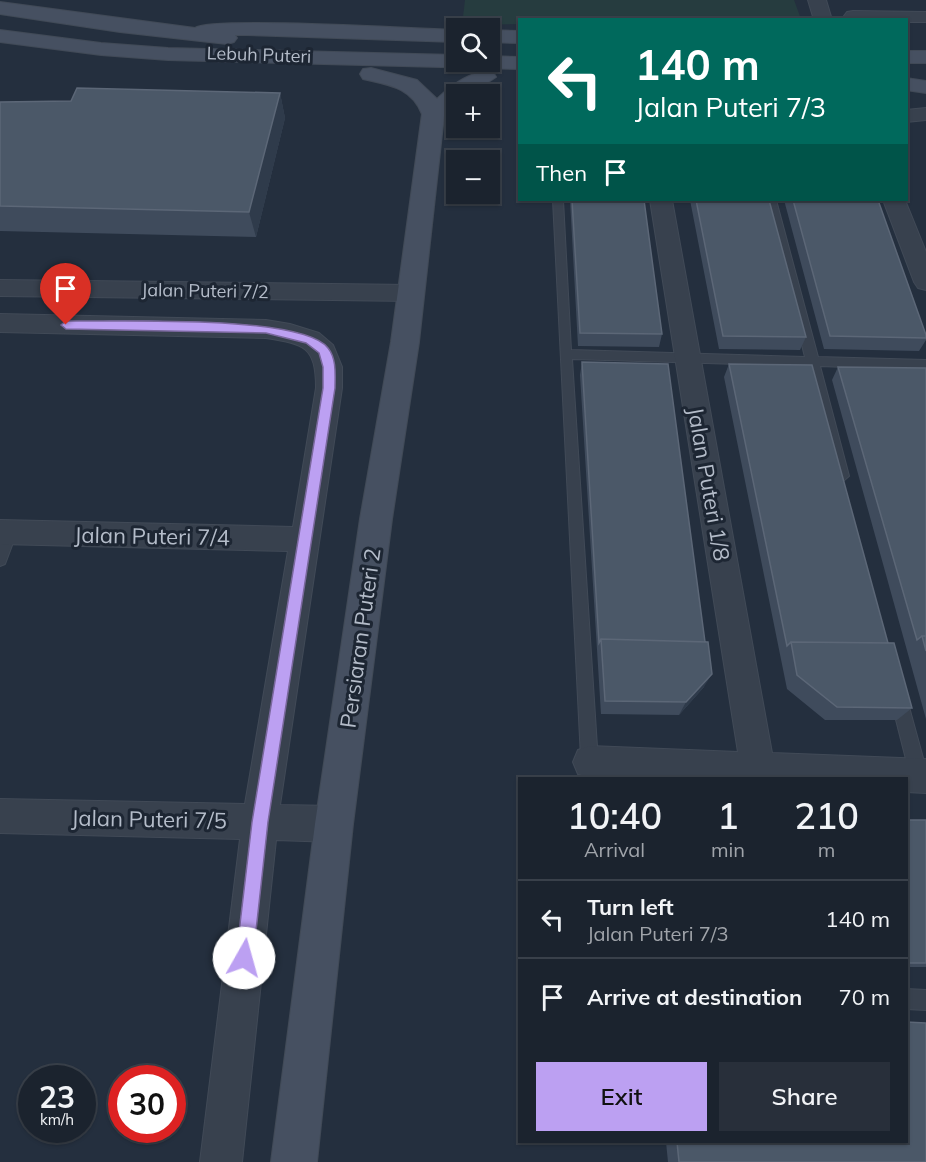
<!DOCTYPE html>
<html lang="en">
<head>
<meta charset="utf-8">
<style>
  body { margin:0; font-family:Mulish,sans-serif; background:#282f3a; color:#f1f3f6; height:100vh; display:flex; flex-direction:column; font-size:22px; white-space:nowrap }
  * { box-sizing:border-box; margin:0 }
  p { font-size:20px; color:#a0a4aa }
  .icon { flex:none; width:33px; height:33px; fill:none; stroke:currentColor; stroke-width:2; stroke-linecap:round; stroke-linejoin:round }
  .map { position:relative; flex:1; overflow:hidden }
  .drawer { position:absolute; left:518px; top:777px; width:390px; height:366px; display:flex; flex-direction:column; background:#1b232e; border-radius:0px; box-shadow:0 2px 4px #0004,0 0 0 2px #39404a }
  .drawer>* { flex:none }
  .hud { position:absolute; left:518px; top:18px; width:390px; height:183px; border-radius:0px; box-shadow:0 2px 4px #0004,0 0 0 2px #39404a; background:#00695c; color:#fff; overflow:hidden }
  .buttons { position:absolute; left:446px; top:18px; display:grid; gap:12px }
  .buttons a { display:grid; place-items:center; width:54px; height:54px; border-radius:0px; background:#1b232e; box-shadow:0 2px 4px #0004,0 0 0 2px #39404a; font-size:30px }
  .speed { position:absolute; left:18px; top:1065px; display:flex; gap:12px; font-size:30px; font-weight:700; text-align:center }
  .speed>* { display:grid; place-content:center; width:78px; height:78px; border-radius:50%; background:#1b232e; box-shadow:0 2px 4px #0004,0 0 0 2px #39404a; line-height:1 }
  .speed small { font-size:15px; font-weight:400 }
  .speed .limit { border:9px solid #d22; background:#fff; color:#111 }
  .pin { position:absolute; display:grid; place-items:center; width:51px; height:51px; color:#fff; margin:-62px -26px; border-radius:50% 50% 50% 0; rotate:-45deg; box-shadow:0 0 6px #0007 }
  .pin .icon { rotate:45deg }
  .me { position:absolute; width:66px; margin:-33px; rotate:7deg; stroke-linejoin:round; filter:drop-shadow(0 0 4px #0008) }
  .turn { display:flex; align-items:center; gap:21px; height:126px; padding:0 18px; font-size:27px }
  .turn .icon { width:78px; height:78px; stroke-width:2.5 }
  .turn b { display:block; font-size:42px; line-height:51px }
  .then { display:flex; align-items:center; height:57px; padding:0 18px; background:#0003; gap:12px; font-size:22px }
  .eta { display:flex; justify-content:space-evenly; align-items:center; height:102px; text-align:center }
  .eta b { font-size:36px; font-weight:600; line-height:42px }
  .action { display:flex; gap:12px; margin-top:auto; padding:12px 18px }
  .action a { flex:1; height:69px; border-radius:0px; background:#bca0f2; color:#111; font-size:24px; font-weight:600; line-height:69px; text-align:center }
  .action a+a { background:#282f3a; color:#f1f3f6 }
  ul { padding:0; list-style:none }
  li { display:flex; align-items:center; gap:18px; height:78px; padding:0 18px; border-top:2px solid #39404a }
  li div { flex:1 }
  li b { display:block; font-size:22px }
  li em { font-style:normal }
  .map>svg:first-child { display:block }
  .green { fill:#263c3f }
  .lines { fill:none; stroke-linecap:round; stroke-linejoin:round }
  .lane-casing { stroke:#414a57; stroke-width:2 }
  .street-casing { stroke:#414a57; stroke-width:2 }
  .secondary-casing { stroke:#414a57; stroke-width:2 }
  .lane { fill:#38414e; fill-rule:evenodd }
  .street { fill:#38414e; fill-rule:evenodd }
  .secondary { fill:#465061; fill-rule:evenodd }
  .wall { fill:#3f4b5c }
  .shaded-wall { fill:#2f3b4b }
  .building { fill:#4b5868; stroke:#5c6777; stroke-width:1.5 }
  .route { fill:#bca0f2; stroke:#7a689d; stroke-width:1.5 }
  .labels { text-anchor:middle; stroke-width:6; stroke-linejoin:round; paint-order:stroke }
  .far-street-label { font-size:18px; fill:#b4bcc9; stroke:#1d2633 }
  .street-label { font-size:22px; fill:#b4bcc9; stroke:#1d2633 }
</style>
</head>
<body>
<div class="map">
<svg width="926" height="1162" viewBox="0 0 926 1162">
  <rect width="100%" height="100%" fill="#242f3e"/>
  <!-- green -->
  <path class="green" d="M465,0h329l7,19 -282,1v4l-57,1z"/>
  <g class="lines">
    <!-- lane casing -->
    <g class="lane-casing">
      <path id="lane" d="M553,200h10l8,150 234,7 -39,-157h10l42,157 108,3v10l-106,-4 29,110 -7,6 -7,-6 -28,-110 -235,-7 27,419h-17z
        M10,526l5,2 2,4 -12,32 -5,2v-26l5,-12z
        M898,688l6,3 2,5 20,73 -1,12 -6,2 -6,-2 -3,-6 -20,-79 2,-5z
        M906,989l20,1v20l-20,-1z"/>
    </g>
    <!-- street casing -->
    <g class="street-casing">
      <path id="street" d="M808,0h18l6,20h-18z
        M853,11l73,1v10h-20v-2h-60l-2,-4 3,-4z
        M926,108v12l-20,2v-12z
        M650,200h22l100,553 154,6v34l-20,-1v-14h-312l-16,-4 -5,-12 5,-12 12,-4 148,6z
        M883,200h22l21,52v38l-8,-2 -4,-6z
        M0,280l410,5 8,2 4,6 -4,6 -8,2 -410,-5z
        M0,314l266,6 24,4 29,9 14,12 9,22v21l-62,417 54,1 12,6 6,12 -6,12 -12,6 -58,-2 -34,322h-42l40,-323 -240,-6v-34l245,5 43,-253 -288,-7v-24l293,7 23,-139c0,-42 -12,-44 -50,-50l-266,-6z"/>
    </g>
    <!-- secondary casing -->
    <g class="secondary-casing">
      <path id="secondary" d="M0,2l195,26c14,-12 227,1 261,2v12l-210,-7h-11l2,3 -3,4 -7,2 -107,-12 -120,-18z
        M0,30l101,13 67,5 288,7v7h33v-6l30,1v12l-351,-9 -67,-5 -101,-13z
        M489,30l30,1v12l-30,-1z
        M906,51h20v12h-20z
        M371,68l46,12 20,19c13,-13 37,-31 56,-27l3,5 -26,17h-14v10l-12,12 -25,226 -27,177 -39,305 -36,338h-46l44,-338 45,-305 31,-177 31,-228c-11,-27 -33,-29 -59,-35l-3,-5 3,-5z
        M906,78l20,3v12l-20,-3z"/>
    </g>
    <!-- lane -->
    <use href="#lane" class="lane"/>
    <!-- street -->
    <use href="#street" class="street"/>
    <!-- secondary -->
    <use href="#secondary" class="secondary"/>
  </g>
  <!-- wall -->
  <path class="wall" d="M280,93l5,25 -29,119 -256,-6v-129l71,-1z
    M570,200h74l18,134 -3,13 -81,-1z
    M690,200h79l37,137 -6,13 -81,-1z
    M784,200h94l48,135v5l-7,11 -95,-2z
    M582,362l122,325 -25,28 -78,-1 -21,-339z
    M729,364l159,279 24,65 -15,12h-72l-38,-31 -63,-312z
    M838,367l88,1v351l-94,-339z
    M906,820h20v147h-20z
    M666,1142h240l20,20h-258z"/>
  <!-- shaded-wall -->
  <path class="shaded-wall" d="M280,93l5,25 -29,119 -7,-25z
    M712,674l-8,13 -25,28 7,-13z"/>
  <!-- building -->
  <path class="building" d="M77,88l203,5 -31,119 -249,-6v-104l71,-1z
    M572,200h72l18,134 -82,-1z
    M696,200h73l37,137 -83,-1z
    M793,200h85l48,135v3l-96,-2z
    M582,362l86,2 37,278 -104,-3 -2,4z
    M729,364l83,1 76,278 -97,-1 -4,4z
    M838,367l88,1v268h-4l-5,4z
    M922,636h4v15z
    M601,639l107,3 4,32 -26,28 -81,-1z
    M791,642l103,1 18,65 -75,-1 -40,-32z
    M906,820h20v143h-20z
    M906,1022l20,1v139h-247l-2,-20h229z"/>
  <!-- route -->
  <path class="route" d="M66,321c48,1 235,-7 262,27 9,11 7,28 7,40l-67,434 -15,136 -3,6 -6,3 -6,-3 -2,-6 16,-136 71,-434v-21l-4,-14 -13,-10 -40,-10 -200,-4 -5,-4z"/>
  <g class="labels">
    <!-- far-street labels -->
    <g class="far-street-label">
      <text transform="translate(259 55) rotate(2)" y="6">Lebuh Puteri</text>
      <text transform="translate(205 291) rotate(1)" y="6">Jalan Puteri 7/2</text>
    </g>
    <!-- street labels -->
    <g class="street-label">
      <text transform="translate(709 484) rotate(80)" y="8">Jalan Puteri 1/8</text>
      <text transform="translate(152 536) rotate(1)" y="8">Jalan Puteri 7/4</text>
      <text transform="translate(360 638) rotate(-82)" y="8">Persiaran Puteri 2</text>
      <text transform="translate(149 819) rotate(1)" y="8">Jalan Puteri 7/5</text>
    </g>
  </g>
</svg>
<div class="buttons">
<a><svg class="icon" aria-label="search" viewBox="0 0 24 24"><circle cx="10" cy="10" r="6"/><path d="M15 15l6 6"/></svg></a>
<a>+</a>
<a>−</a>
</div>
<div class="speed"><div>23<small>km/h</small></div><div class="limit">30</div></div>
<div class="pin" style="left:66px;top:325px;background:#d93025"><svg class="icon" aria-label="arrive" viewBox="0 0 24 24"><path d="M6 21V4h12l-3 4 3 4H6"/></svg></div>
<svg class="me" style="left:244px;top:958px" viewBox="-20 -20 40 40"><circle r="19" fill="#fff"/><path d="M0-13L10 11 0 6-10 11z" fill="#bca0f2"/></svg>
<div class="hud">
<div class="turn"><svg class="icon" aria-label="left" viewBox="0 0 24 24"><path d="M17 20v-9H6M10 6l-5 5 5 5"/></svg><div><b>140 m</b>Jalan Puteri 7/3</div></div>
<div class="then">Then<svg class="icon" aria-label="arrive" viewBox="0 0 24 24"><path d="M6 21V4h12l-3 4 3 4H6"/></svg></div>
</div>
<section class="drawer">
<div class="eta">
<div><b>10:40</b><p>Arrival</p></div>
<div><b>1</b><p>min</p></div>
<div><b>210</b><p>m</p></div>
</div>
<ul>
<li><svg class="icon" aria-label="left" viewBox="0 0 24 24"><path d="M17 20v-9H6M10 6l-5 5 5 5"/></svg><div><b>Turn left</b><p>Jalan Puteri 7/3</p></div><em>140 m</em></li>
<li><svg class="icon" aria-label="arrive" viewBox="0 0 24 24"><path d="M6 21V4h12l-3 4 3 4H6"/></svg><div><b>Arrive at destination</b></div><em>70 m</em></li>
</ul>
<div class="action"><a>Exit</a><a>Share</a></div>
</section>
</div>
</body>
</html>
